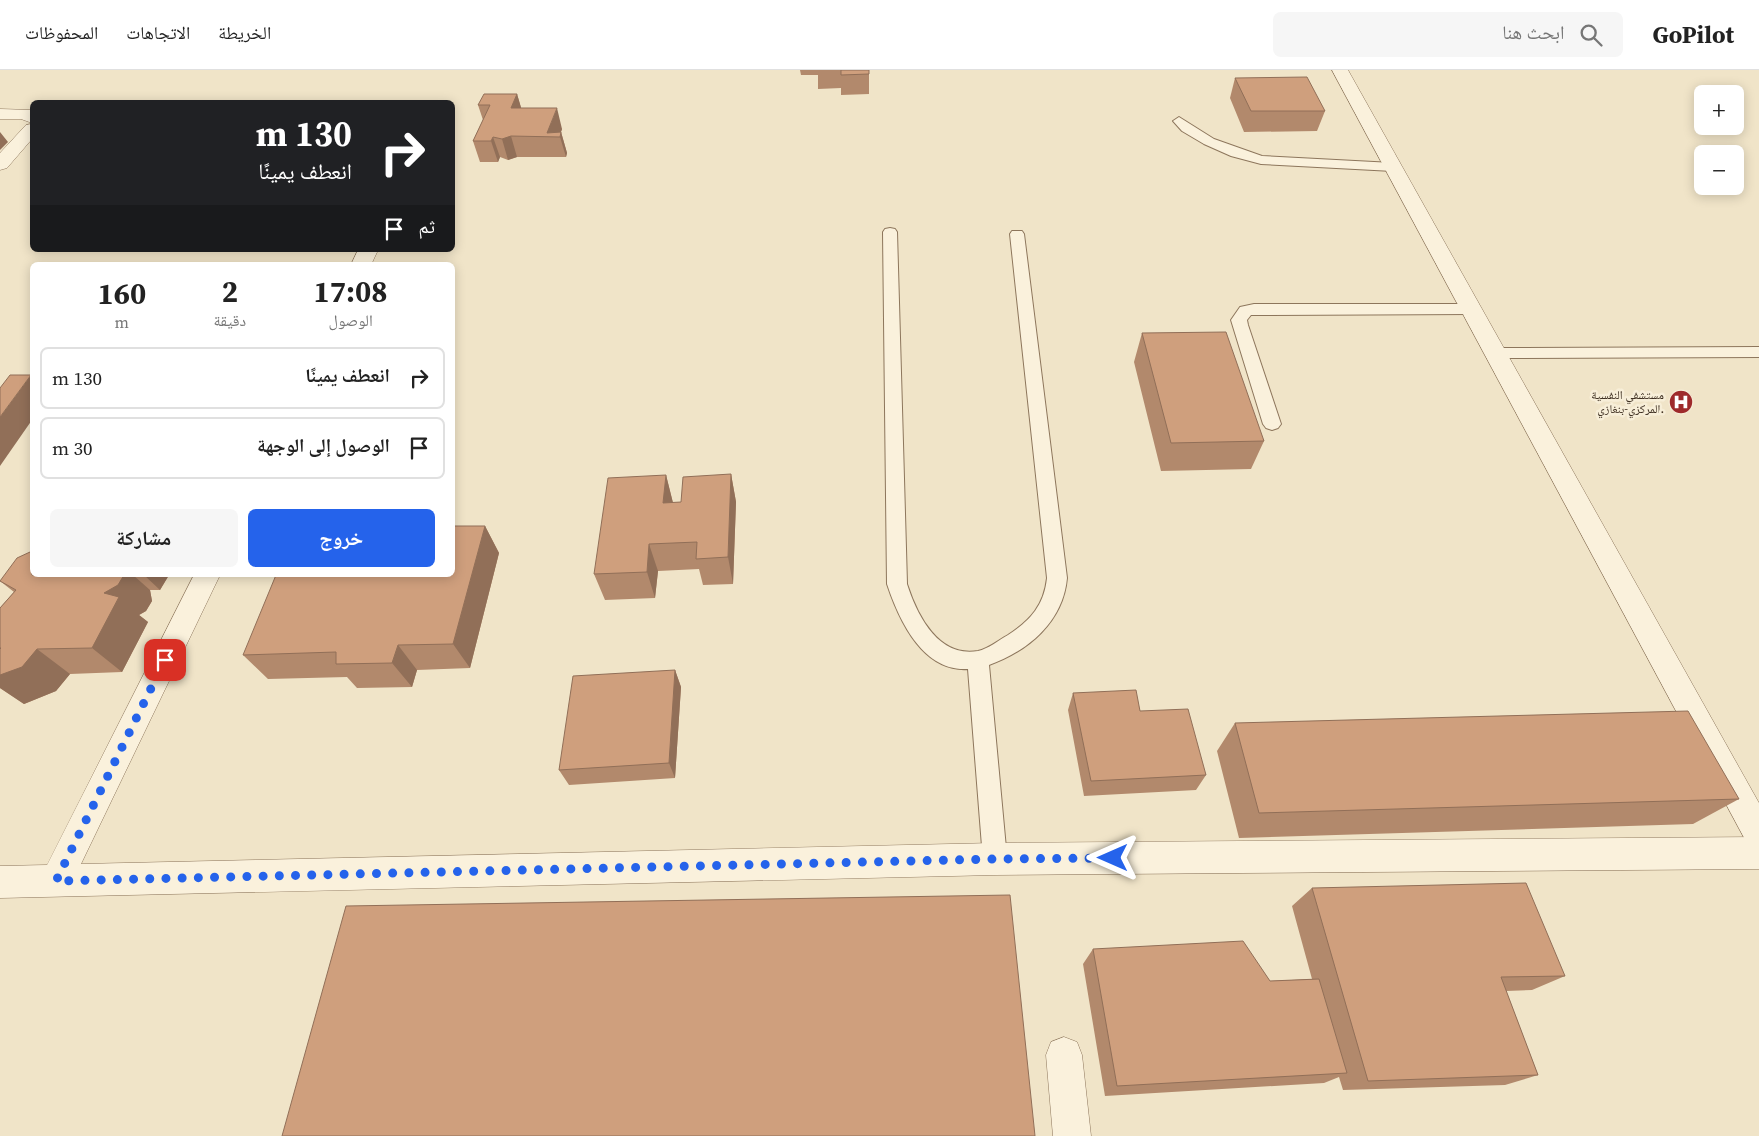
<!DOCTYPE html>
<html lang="ar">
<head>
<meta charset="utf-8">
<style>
  body { margin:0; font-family:"Source Serif 4","Noto Naskh Arabic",serif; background:#f6f6f6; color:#222; direction:rtl; height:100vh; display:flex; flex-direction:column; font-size:19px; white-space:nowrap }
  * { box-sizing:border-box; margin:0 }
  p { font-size:16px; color:#767676 }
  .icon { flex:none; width:28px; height:28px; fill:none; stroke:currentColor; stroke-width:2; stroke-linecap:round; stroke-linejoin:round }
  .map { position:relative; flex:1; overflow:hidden; direction:ltr }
  .panel { position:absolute; left:30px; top:192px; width:425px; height:315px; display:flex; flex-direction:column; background:#fff; border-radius:8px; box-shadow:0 2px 12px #0003; direction:rtl }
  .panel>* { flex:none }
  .top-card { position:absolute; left:30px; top:30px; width:425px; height:152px; border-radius:8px; box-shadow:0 2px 12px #0003; direction:rtl; background:#202124; color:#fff; overflow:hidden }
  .tools { position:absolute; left:1694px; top:15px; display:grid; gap:10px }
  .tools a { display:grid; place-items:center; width:50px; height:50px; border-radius:8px; background:#fff; box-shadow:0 2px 12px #0003; font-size:25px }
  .pin { position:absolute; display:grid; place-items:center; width:42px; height:42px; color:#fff; margin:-21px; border-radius:10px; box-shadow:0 2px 8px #0006 }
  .me { position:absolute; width:55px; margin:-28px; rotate:270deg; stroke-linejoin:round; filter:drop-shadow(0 0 4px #0008) }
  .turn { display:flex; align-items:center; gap:18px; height:105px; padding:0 20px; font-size:22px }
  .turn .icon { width:65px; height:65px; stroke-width:2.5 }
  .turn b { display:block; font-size:35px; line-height:42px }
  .then { display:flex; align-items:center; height:48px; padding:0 20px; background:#0003; gap:10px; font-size:19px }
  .eta { display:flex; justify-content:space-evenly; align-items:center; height:85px; text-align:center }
  .eta b { font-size:30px; font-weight:700; line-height:35px }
  .primary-button { display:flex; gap:10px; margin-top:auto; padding:10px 20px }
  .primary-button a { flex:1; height:58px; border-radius:8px; background:#2563eb; color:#fff; font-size:20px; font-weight:700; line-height:58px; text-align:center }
  .primary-button a+a { background:#f6f6f6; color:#222 }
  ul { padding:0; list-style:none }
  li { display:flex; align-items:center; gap:15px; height:62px; margin:0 10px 8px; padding:0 10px; border:2px solid #e0e0e0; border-radius:8px }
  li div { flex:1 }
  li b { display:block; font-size:19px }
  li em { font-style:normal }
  header { display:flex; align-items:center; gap:30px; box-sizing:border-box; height:70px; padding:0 25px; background:#fff; border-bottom:1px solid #e0e0e0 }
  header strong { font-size:24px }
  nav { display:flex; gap:28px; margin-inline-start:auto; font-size:18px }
  .search { width:350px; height:45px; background:#f6f6f6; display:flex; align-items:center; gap:12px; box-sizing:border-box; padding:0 18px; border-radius:8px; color:#767676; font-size:19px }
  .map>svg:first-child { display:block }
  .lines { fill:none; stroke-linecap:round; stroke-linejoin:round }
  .service-casing { stroke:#8d765c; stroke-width:2 }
  .minor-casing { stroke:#8d765c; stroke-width:1 }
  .tertiary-casing { stroke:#8d765c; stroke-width:1 }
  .service { fill:#faf1dc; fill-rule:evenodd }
  .minor { fill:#faf1dc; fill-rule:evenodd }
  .tertiary { fill:#faf1dc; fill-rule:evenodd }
  .wall { fill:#b2896c }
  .shaded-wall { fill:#916f58 }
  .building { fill:#cf9f7d; stroke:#916f58 }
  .route { stroke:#2563eb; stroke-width:9; stroke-dasharray:0 16.2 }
  .labels { text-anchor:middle; stroke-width:5; stroke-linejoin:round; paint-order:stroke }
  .poi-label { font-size:12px; fill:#3d2e20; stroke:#f7eed8; text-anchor:end }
</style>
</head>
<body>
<header>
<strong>GoPilot</strong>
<div class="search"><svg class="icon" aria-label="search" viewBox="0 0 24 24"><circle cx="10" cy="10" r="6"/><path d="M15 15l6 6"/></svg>ابحث هنا</div>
<nav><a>الخريطة</a><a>الاتجاهات</a><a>المحفوظات</a></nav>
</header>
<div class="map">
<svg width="1759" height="1066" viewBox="0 0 1759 1066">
  <rect width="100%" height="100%" fill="#f0e4c8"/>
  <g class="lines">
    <!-- service casing -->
    <g class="service-casing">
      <path id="service" d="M1179,47l35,22 48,17 131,7 7,4 -7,4 -132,-7 -30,-8 -27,-12 -22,-13 -9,-10z
        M890,158l5,1 2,3 10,352c10,31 31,74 71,67 10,-2 21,-11 30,-16 23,-15 36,-30 39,-57l-37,-344 2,-3h10l2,3 43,344c-4,44 -39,73 -78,87l18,194 -4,8 -8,4 -8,-4 -4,-8 -15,-190c-45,3 -69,-49 -81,-85l-4,-352 2,-3z
        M1254,234h218l6,1 2,4 -2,4 -6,1 -221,1 -4,5 1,5 33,99 -3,4 -6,2 -6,-2 -3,-4 -32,-104 9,-13z
        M1759,277v10l-263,1 -6,-1 -2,-4 2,-4 6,-1z"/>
    </g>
    <!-- minor casing -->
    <g class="minor-casing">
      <path id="minor" d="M0,39l31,1 1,13 -11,-4h-21z
        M32,54v15l-25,29 -7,2v-17l26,-28z
        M358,180h20l-7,15h-20z
        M194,505h26l-139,289 914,-21 764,-6v32l-764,6 -995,23v-32l47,-1z
        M1064,967l13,5 5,13 9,81h-38l-7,-81 5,-13z"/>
    </g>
    <!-- tertiary casing -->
    <g class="tertiary-casing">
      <path id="tertiary" d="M1332,0h16l411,733v46l-11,-4z"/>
    </g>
    <!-- service -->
    <use href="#service" class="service"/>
    <!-- minor -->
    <use href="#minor" class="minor"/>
    <!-- tertiary -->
    <use href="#tertiary" class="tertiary"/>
  </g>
  <!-- wall -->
  <path class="wall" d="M800,0h69v24l-28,1v-7l-23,1v-14h-17z
    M1235,8l90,33 -8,20 -73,1 -14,-34z
    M517,24l4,14 41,21 -1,3 6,21 -1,4h-49l-9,3 -8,-3 -2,5h-18l-7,-21 10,-21 -5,-15z
    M1142,263l122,108 -13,28 -90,2 -27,-109z
    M731,404l5,28 -3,82 -30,1 -4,-16 -41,2 -3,27 -50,2 -11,-26 72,-99 7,28 8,-1z
    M485,456l14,27 -29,115 -53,2 -5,17 -55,1 -10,-11 -79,2 -25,-24z
    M30,482l2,23h137l-9,15h-10l2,11 -6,10 -7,4 9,7 -26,50 -52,2 -14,17 -32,13 -24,-16v-80l14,-16 -14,-11z
    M675,600l6,17 -6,91 -106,7 -10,-15z
    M1073,623l67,18 66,64 -10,15 -112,6 -16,-86z
    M1235,653l504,76 -46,25 -454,14 -22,-87z
    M1312,818l253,88 -33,14 -26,1 32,84 -33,10 -162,5 -4,-13 -15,6 -219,13 -22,-132 10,-15 177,32 42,-2 -20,-73z"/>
  <!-- shaded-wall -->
  <path class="shaded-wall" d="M517,24l6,20 -12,-6z
    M557,38l5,21 -3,8 -12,-4z
    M0,62l8,10 -8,8z
    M561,62l6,21 -1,4 -6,-20z
    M511,66l6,21 -9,3 -6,-21z
    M493,67l7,20 -2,5 -7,-21z
    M31,305l1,1v44l-32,46v-49z
    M731,404l5,28 -3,82 -5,-27z
    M666,405l7,28h-10z
    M485,456l14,27 -29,115 -17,-24z
    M649,474l9,27 -3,27 -8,-26z
    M124,505h9l17,15 2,11 -6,10 -7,4 9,7 -26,50 -30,-24 12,-55z
    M144,505h25l-9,15z
    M398,575l19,25 -5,17 -20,-24z
    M37,579l33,25 -14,17 -32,13 -24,-16v-13z
    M675,600l6,17 -6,91 -6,-15z"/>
  <!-- building -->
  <path class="building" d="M841,0h28v4l-28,1z
    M1307,7l18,34h-74l-16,-33z
    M484,24h33l-6,14h46l-10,25 14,-1 -1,5 -49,-1 -9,3 -9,-2 -2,4h-18l17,-36h-12z
    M1226,262l38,109 -93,2 -29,-110z
    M10,305h21l-31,42v-29z
    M731,404l-3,83 -32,2 1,-17 -48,2 -2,28 -53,2 14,-96 58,-3 -3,28 18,-1 2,-25z
    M452,456h33l-32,118 -55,1 -6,18 -56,1v-12l-93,3 33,-80h176z
    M32,480v25h92l-6,10 -14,8 15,4 -27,51 -55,1 -15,18 -22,8v-26l1,-1h-1v-40l16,-18 -16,-9 17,-23 13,-6z
    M675,600l-6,93 -110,7 14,-94z
    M1136,620l4,21 48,-2 18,66 -115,6 -18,-88z
    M1688,641l51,88 -480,14 -24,-90z
    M1526,813l39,93 -64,1 37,98 -170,6 -56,-193z
    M1010,825l25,241h-753l64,-230z
    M1243,871l27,40 49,-2 28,94 -230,13 -24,-137z"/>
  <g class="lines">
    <!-- route -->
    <path class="route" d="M165,590l-109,221 939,-22 118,-1"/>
  </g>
  <!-- icons -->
  <defs>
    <g id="hospital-disc" transform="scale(1.25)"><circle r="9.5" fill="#9e2a2b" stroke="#f7eed8"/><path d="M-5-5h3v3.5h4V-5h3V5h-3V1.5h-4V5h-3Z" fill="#fff"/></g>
  </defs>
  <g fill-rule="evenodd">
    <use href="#hospital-disc" x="1681" y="332"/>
  </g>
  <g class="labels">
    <!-- poi labels -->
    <g class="poi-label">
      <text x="1664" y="329">مستشفي النفسية<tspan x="1664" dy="14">المركزي-بنغازي.</tspan></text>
    </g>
  </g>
</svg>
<div class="tools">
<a>+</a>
<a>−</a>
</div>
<div class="pin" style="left:165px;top:590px;background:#d93025"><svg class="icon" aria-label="arrive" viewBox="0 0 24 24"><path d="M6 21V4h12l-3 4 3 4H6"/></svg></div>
<svg class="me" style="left:1113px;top:788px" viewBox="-20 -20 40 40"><path d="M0-17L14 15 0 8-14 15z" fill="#2563eb" stroke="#fff" stroke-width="4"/></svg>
<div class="top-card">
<div class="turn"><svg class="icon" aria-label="right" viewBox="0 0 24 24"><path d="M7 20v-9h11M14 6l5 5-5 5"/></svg><div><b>130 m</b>انعطف يمينًا</div></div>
<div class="then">ثم<svg class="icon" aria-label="arrive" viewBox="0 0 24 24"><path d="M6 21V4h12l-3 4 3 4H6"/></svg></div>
</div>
<section class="panel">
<div class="eta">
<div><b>17:08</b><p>الوصول</p></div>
<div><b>2</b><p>دقيقة</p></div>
<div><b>160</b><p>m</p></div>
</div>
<ul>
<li><svg class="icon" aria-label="right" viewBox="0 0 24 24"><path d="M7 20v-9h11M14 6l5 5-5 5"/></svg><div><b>انعطف يمينًا</b></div><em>130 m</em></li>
<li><svg class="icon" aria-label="arrive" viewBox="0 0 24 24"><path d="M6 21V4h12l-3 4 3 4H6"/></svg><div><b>الوصول إلى الوجهة</b></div><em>30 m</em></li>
</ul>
<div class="primary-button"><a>خروج</a><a>مشاركة</a></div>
</section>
</div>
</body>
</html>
